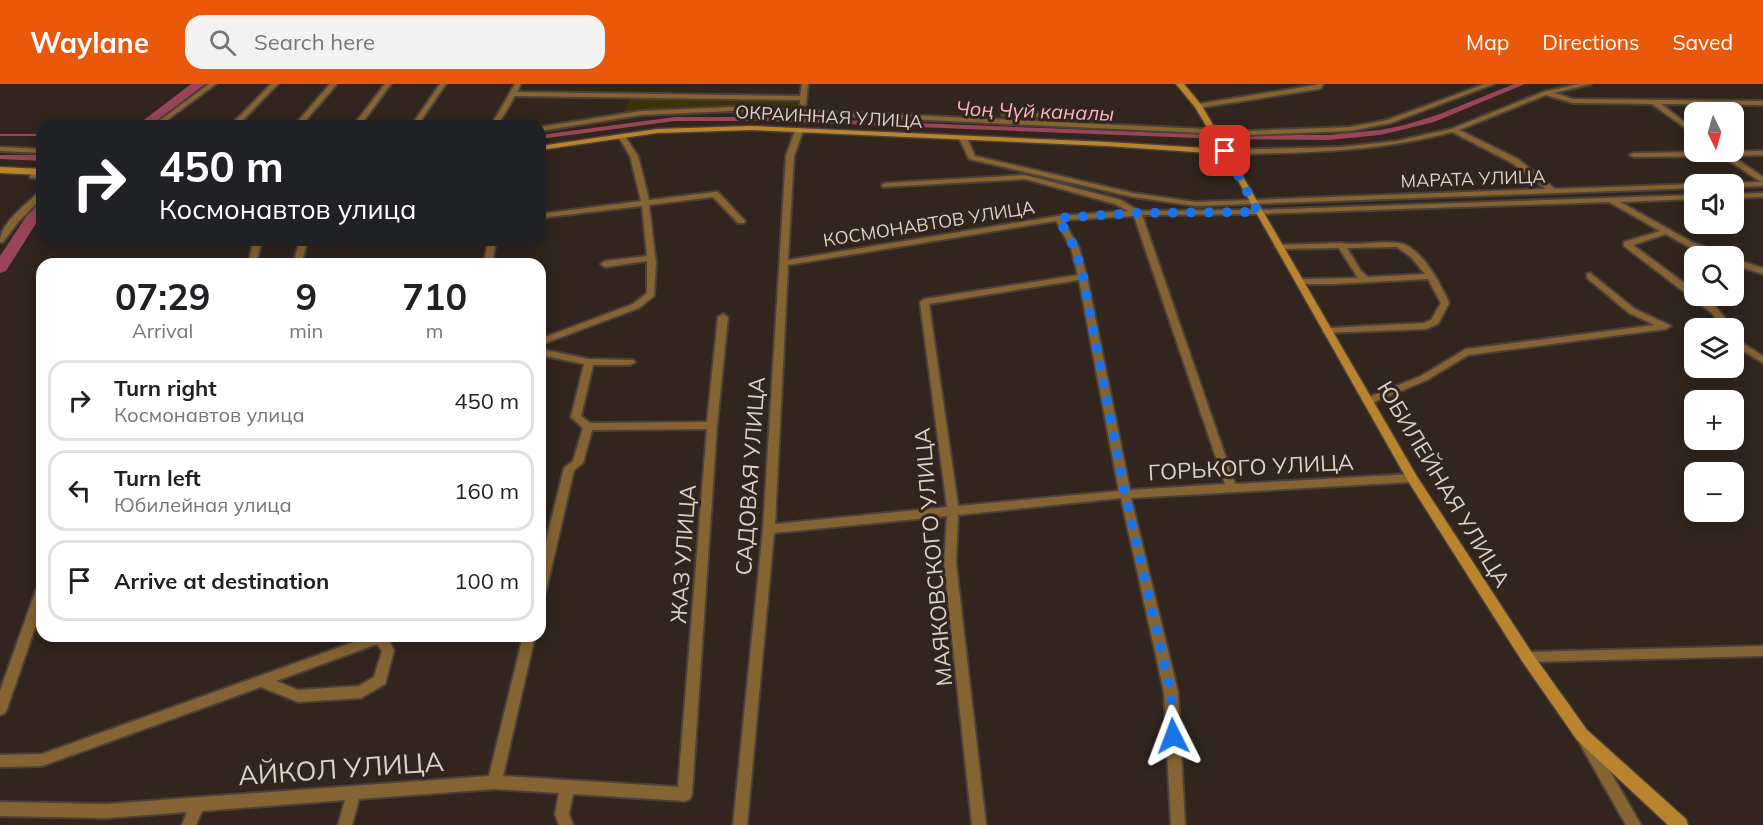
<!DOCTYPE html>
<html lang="en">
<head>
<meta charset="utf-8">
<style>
  body { margin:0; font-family:Mulish,sans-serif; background:#f2f2f2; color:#202124; height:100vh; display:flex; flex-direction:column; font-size:22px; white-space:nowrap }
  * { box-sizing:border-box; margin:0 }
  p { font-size:20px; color:#757577 }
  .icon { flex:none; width:33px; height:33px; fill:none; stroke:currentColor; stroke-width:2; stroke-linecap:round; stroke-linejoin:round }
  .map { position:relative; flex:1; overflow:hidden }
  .sheet { position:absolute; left:36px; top:174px; width:510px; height:384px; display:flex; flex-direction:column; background:#fff; border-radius:18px; box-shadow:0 3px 15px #0003 }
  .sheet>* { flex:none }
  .guide { position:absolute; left:36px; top:36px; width:510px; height:126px; border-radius:18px; box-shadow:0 3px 15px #0003; background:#202124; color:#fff; overflow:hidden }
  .needle { width:39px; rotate:175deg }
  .tools { position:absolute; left:1684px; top:18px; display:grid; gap:12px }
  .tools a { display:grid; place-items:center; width:60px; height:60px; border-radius:12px; background:#fff; box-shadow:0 3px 15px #0003; font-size:30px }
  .pin { position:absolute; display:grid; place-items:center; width:51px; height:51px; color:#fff; margin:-26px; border-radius:12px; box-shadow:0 3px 9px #0006 }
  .me { position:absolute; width:66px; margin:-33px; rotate:357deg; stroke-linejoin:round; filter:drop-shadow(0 0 4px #0008) }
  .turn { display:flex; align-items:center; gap:21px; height:126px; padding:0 24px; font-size:27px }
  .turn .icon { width:78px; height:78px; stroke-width:2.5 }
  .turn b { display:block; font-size:42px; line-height:51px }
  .eta { display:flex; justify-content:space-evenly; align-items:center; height:102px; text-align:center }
  .eta b { font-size:36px; font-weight:700; line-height:42px }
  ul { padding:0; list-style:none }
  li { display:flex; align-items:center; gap:18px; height:81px; margin:0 12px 9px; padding:0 12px; border:3px solid #e0e0e0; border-radius:18px }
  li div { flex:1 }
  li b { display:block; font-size:22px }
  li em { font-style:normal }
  header { display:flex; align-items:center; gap:36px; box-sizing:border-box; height:84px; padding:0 30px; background:#ea580c; color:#fff }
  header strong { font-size:28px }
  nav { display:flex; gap:33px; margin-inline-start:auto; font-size:21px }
  .search { width:420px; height:54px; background:#f2f2f2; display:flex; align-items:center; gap:15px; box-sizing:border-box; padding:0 21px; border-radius:18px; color:#757577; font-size:22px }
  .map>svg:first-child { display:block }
  .green { fill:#3c3307 }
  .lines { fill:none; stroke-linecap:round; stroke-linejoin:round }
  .stream { stroke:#994459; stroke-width:2 }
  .canal { fill:#994459; fill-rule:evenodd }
  .river { fill:#994459; fill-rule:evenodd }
  .street-casing { stroke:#4c4139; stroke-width:4 }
  .secondary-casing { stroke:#4c4139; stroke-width:3 }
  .street { fill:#856333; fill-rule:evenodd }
  .secondary { fill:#ba842f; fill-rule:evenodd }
  .route { stroke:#1a73e8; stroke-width:10; stroke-dasharray:0 18 }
  .labels { text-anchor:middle; stroke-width:6; stroke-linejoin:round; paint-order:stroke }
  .far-street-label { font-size:18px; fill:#dad1cc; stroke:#31251d }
  .far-water-label { font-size:20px; font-style:italic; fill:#fdb4c2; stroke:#31251d }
  .street-label { font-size:22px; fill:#dad1cc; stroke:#31251d }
  .near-street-label { font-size:27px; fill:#dad1cc; stroke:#31251d }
</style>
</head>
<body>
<header>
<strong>Waylane</strong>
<div class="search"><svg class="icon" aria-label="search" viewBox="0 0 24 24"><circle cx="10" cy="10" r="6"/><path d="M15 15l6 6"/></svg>Search here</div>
<nav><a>Map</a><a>Directions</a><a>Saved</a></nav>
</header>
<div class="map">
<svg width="1763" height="741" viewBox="0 0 1763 741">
  <rect width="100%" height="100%" fill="#31251d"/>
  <!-- green -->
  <path class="green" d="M631,13l168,2v9l-66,-1 -109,6z"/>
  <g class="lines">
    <!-- stream -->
    <path class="stream" d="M0,51h42"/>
    <!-- canal -->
    <path class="canal" d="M1514,0h11l-91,38 -54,13 -52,5 -106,-1 -457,-18h-90l-135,18v-4l135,-18h90l457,18h106l52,-5 25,-5 35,-11z
      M0,71h42v6l-42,-2z"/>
    <!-- river -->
    <path class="river" d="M191,0h14l-55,42h-14z
      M42,115v15l-36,57 -6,2v-17l37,-56z"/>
    <!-- street casing -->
    <g class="street-casing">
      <path id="street" d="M209,0h7l-57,42h-7z
        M271,0h7l-41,42h-7z
        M330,0h7l-36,42h-7z
        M385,0h6l-31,42h-7z
        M440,0h6l-29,42h-6z
        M515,0h6l-4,8 283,4 2,-12h6l-2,20 -3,2 -3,-2v-4l-285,-4 -17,29 -18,1 13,-4z
        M1317,0h6l-2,4 -2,1 -121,19 -3,-2 3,-2 118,-19z
        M1485,0h9l-103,39 -41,8 -103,4 -514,-24 -92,4 -101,16v-4l101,-16 92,-4 514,24 103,-4 37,-7z
        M1579,0h12l-37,9 19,6 190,2v4l-102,-1 34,26v5l-43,-31 -79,-1 -27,-8 -87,35 59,29 37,30 143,-5h-3v4l-499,18 -63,-9 -164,-38 -10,-21 7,-2 9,20 158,37 63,9 350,-13 -34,-26 -60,-31c-74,20 -149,21 -226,22l-4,-2 4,-2 115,-3 56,-6 54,-12 92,-37z
        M1004,28l81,3 3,2 -3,2 -83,-4v-2z
        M799,45l4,2 -9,25 -6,104 270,-44 70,-5 -13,-7 -90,-25 -142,8 -1,-2 4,-2 139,-8 96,25 18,11 119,-1 437,-15v4l-75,3 72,40 31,12 1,2c-21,0 -41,-12 -58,-22l-33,11 62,46v5c16,0 29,20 36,32h-9l-9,-14 -89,-68v-4l36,-11 -51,-29 -351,12 -116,1 93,269 177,-10 5,4 -5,4 -281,16 47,194 7,133h-14l-7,-133 -43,-194 -163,17 -2,48 30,262h-14l-28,-262 3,-47 -173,17 -27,292h-14l30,-296 23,-373 9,-25zM1134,132l91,268 -95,6 -43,-213 -8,-29 -16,-28zM1056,137l15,27 7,27 -154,24 -4,3 27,205 -172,17 13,-259zM1079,196l40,211 -161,15 -29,-202z
        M622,50l2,1 14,21 11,44 66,-8h3l27,29 -1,2h-6l-25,-26 -64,8 7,58 -2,33 -15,12 -99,37v-6l93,-35 14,-11v-32l-42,6 -4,-3 4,-3 42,-5 -5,-50 -102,12v-4l101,-13 -11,-45 -12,-20z
        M0,63l42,2v4l-42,-2z
        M1763,67v4l-31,1 31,21v9l-29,1v-3h-3v-1l30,-1 -39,-26 -88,1 -4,-2 4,-2z
        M30,90h12v4h-12z
        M39,108h3v6l-23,23 -16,21h-3c0,-19 26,-37 39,-50z
        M1763,109v4l-29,1v-4z
        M254,156h8l-6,24h-8z
        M300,156h8l-7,24h-8z
        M488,156h8l-4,24h-8z
        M1341,159c19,3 39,-3 57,0 23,2 43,42 51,60l-11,21 -12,5 -101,4 -2,-2 2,-2 3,-1 96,-5 7,-3 10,-17 -13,-24 -94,5h-36v-4l3,-1 57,-1 -19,-30 -60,1 -4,-2 4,-2zM1397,163l14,10 14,17 -57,3 -7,-6 -14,-23z
        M1734,175l29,9v6l-29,-9z
        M1590,189l45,36 36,17 -5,3 -198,26 -41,25 -55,23 -4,1 -5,-3 1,-2 57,-23 45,-27 189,-24 -26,-12 -42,-35v-4z
        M723,230l5,3 -11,108 -25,369 -2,5 -5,2 -112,-7 -4,20 4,11h-14l-4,-11 4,-21 -64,-4 -136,10 -7,26h-14l7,-25 -143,11 -6,14h-14l5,-13 -80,6 -107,-2v-14l107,2 382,-28 34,-140h12l-32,140 175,11 29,-358 -115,1 -9,33 -9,7 -28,121 -2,3 -4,2v-30l24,-98 9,-7 10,-33 -12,-11 13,-53 -44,-9v-6l49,10 44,1 2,2 -5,3h-37l-12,51 9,7 117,-1 11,-105z
        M1734,254l29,18v7l-29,-18z
        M42,501v22l-35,102 -2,4 -5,2v-24l36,-101 2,-3z
        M371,552h15l8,14 -9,34 -24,14 -63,4 -37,-15 -219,79 -42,1v-12l42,-1zM377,560l5,7 -8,26 -15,9 -61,4 -22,-9z
        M1763,562v10l-236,6 -4,-1 -2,-4 2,-4 4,-1z
        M1587,654l5,2 49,85h-15l-46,-81 2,-4z"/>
    </g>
    <!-- secondary casing -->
    <g class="secondary-casing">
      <path id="secondary" d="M1176,0h8l18,22 214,369 116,178 55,77 99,89 2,6h-20l-91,-85 -55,-79 -114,-180 -185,-327 -116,-8 -356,-16 -94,3 -117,17v-4l117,-17 94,-3 356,16 113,7 -25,-42z
        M0,83l42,2v6l-42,-2z"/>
    </g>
    <!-- street -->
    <use href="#street" class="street"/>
    <!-- secondary -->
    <use href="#secondary" class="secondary"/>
  </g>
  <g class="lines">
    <!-- route -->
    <path class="route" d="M1173,652l-2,-44 -46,-198 -42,-217 -8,-29 -17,-30 79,-5 121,-1 -33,-61"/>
  </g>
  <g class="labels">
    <!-- far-street labels -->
    <g class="far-street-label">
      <text transform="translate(829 33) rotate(3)" y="6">ОКРАИННАЯ УЛИЦА</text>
      <text transform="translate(1473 95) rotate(-2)" y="6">МАРАТА УЛИЦА</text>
      <text transform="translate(929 140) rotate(-9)" y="6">КОСМОНАВТОВ УЛИЦА</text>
    </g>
    <!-- far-water labels -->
    <g class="far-water-label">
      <text transform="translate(1035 27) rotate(2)" y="7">Чоң Чүй каналы</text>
    </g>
    <!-- street labels -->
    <g class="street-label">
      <text transform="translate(1251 383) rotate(-3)" y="8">ГОРЬКОГО УЛИЦА</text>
      <text transform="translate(750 392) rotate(-86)" y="8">САДОВАЯ УЛИЦА</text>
      <text transform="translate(1444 400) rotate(59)" y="8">ЮБИЛЕЙНАЯ УЛИЦА</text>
      <text transform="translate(683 470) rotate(-86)" y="8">ЖАЗ УЛИЦА</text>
      <text transform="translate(933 473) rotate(-95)" y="8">МАЯКОВСКОГО УЛИЦА</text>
    </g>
    <!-- near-street labels -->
    <g class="near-street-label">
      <text transform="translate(341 685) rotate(-4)" y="9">АЙКОЛ УЛИЦА</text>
    </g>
  </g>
</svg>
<div class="tools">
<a><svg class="needle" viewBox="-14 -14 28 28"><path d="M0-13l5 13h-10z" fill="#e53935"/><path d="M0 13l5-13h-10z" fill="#757577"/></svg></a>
<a><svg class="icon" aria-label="sound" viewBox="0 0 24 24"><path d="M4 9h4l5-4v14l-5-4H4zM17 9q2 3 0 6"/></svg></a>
<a><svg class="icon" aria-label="search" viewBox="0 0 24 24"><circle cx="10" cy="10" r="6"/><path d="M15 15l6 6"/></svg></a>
<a><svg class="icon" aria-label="layers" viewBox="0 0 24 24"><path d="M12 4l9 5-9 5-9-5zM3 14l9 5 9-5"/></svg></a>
<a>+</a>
<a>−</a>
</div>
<div class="pin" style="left:1225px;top:67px;background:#d93025"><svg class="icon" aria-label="arrive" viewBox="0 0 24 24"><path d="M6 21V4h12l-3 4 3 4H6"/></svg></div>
<svg class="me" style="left:1173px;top:652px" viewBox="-20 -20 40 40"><path d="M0-17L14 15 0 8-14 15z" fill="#1a73e8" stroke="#fff" stroke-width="4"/></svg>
<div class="guide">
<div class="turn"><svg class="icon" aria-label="right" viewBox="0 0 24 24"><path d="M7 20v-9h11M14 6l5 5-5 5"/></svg><div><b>450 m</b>Космонавтов улица</div></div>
</div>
<section class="sheet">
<div class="eta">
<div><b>07:29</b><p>Arrival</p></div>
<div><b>9</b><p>min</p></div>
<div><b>710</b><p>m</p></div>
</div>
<ul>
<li><svg class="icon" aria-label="right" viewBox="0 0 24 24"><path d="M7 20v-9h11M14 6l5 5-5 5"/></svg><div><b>Turn right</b><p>Космонавтов улица</p></div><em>450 m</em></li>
<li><svg class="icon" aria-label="left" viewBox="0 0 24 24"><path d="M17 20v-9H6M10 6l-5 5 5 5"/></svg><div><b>Turn left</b><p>Юбилейная улица</p></div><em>160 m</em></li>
<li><svg class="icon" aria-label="arrive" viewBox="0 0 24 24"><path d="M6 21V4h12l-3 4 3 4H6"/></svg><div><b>Arrive at destination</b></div><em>100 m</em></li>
</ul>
</section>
</div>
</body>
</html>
